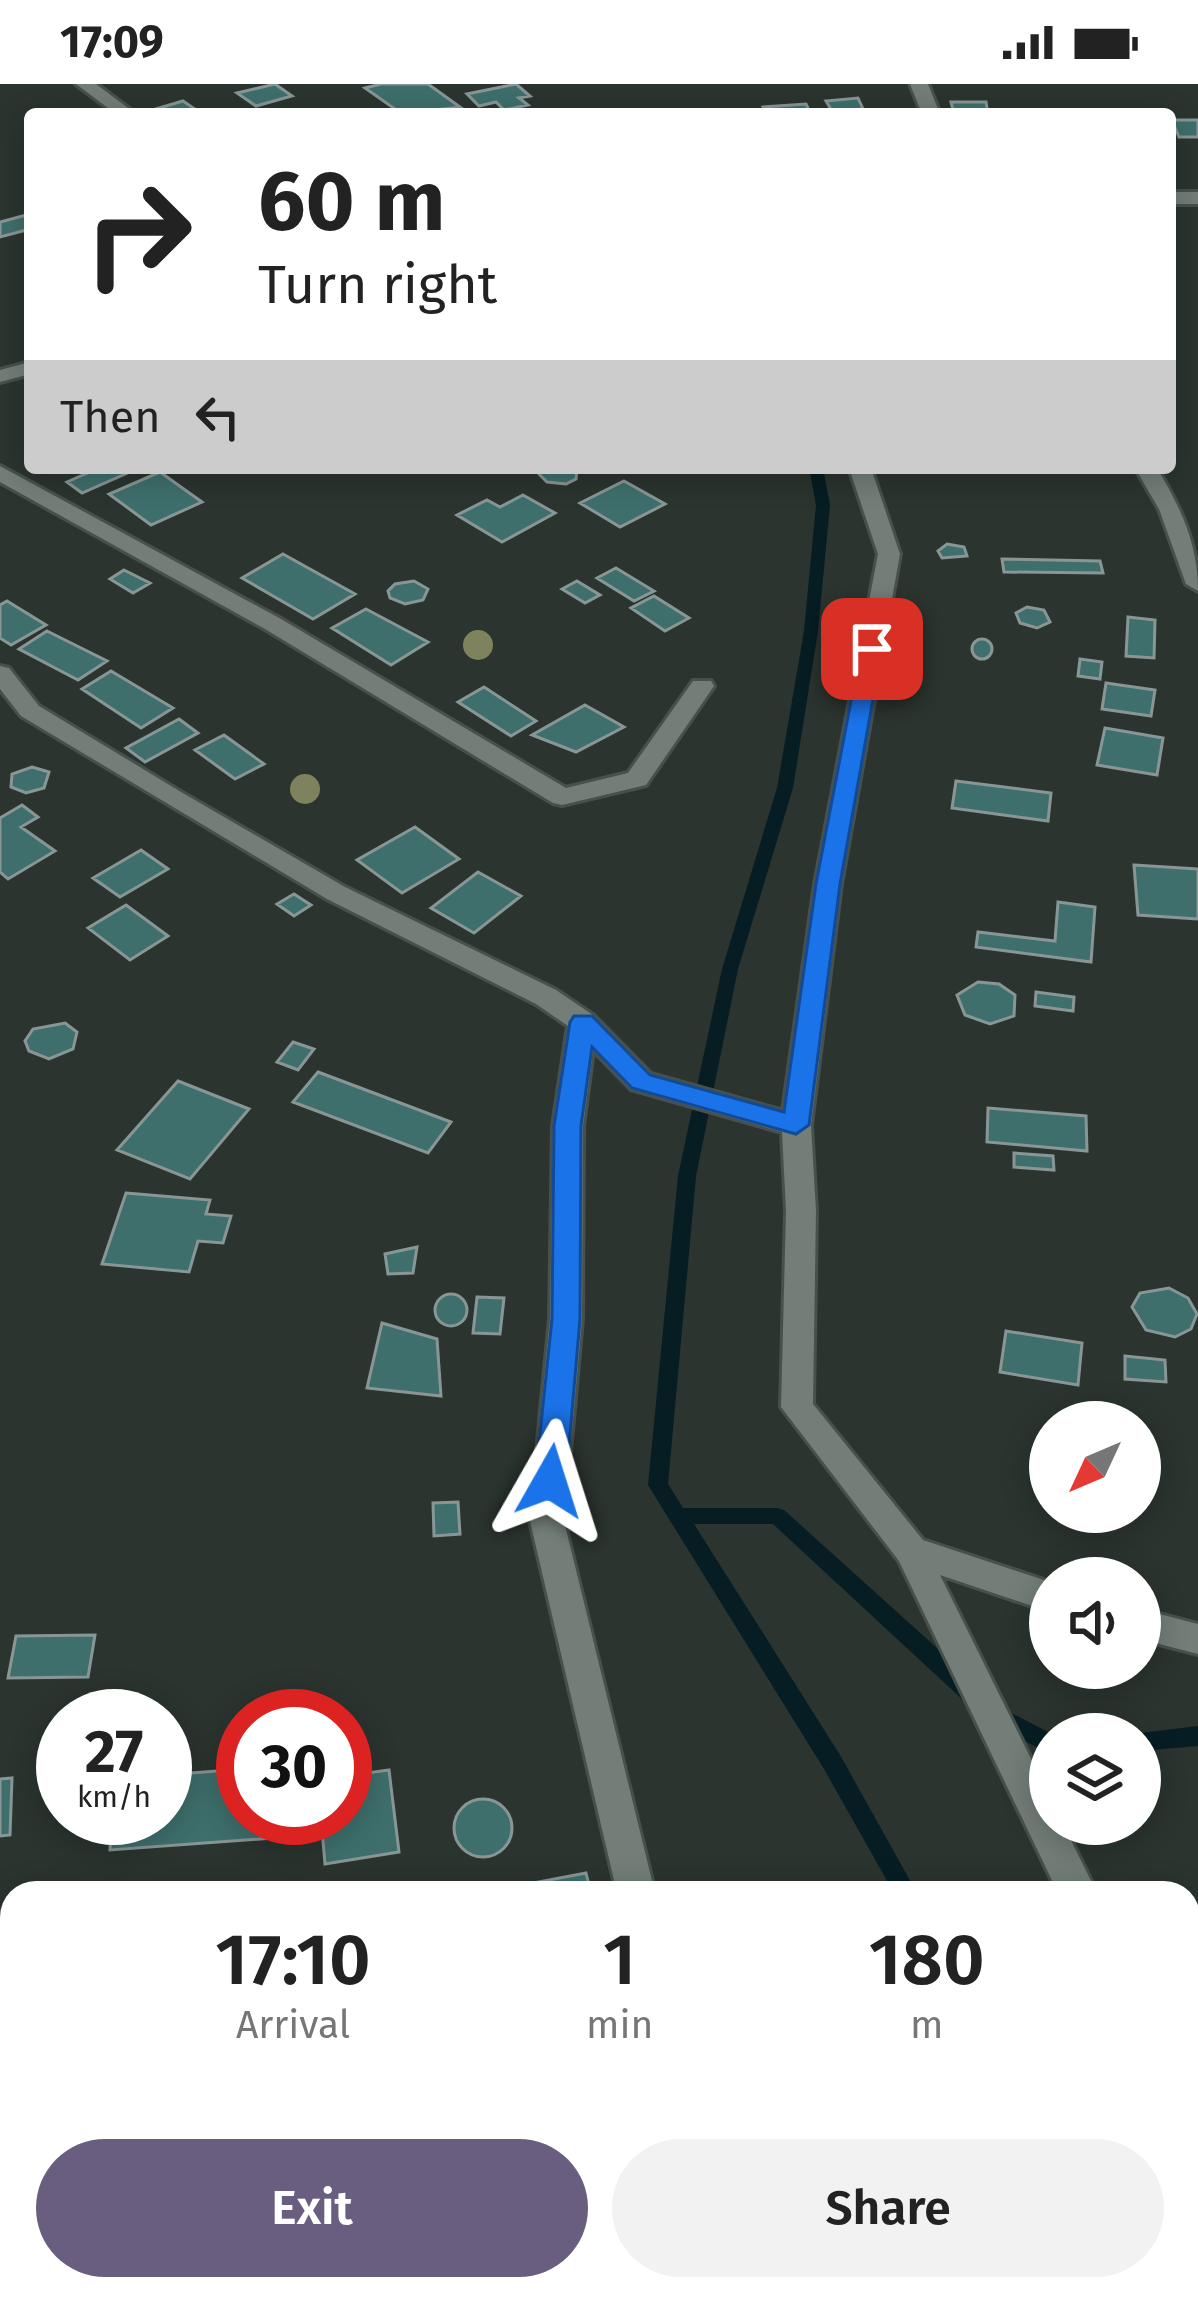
<!DOCTYPE html>
<html lang="en">
<head>
<meta charset="utf-8">
<style>
  body { margin:0; font-family:"Fira Sans",sans-serif; background:#f2f2f2; color:#222; height:100vh; display:flex; flex-direction:column; font-size:45px; white-space:nowrap }
  * { box-sizing:border-box; margin:0 }
  p { font-size:39px; color:#767676 }
  .icon { flex:none; width:66px; height:66px; fill:none; stroke:currentColor; stroke-width:2; stroke-linecap:round; stroke-linejoin:round }
  .map { position:relative; flex:1; overflow:hidden }
  .sheet { position:absolute; left:0px; top:1797px; width:1200px; height:420px; display:flex; flex-direction:column; background:#fff; border-radius:36px 36px 0 0; box-shadow:0 6px 30px #0003 }
  .sheet>* { flex:none }
  .hud { position:absolute; left:24px; top:24px; width:1152px; height:366px; border-radius:12px; box-shadow:0 6px 30px #0003; background:#fff; color:#222; overflow:hidden }
  .needle { width:78px; rotate:226deg }
  .controls { position:absolute; left:1029px; top:1317px; display:grid; gap:24px }
  .controls a { display:grid; place-items:center; width:132px; height:132px; border-radius:50%; background:#fff; box-shadow:0 6px 30px #0003; font-size:60px }
  .speed { position:absolute; left:36px; top:1605px; display:flex; gap:24px; font-size:60px; font-weight:700; text-align:center }
  .speed>* { display:grid; place-content:center; width:156px; height:156px; border-radius:50%; background:#fff; box-shadow:0 6px 30px #0003; line-height:1 }
  .speed small { font-size:30px; font-weight:400 }
  .speed .limit { border:18px solid #d22; background:#fff; color:#111 }
  .pin { position:absolute; display:grid; place-items:center; width:102px; height:102px; color:#fff; margin:-51px; border-radius:24px; box-shadow:0 6px 18px #0006 }
  .me { position:absolute; width:132px; margin:-66px; rotate:6deg; stroke-linejoin:round; filter:drop-shadow(0 0 9px #0008) }
  .turn { display:flex; align-items:center; gap:42px; height:252px; padding:0 36px; font-size:54px }
  .turn .icon { width:156px; height:156px; stroke-width:2.5 }
  .turn b { display:block; font-size:84px; line-height:102px }
  .then { display:flex; align-items:center; height:114px; padding:0 36px; background:#0003; gap:24px; font-size:45px }
  .eta { display:flex; justify-content:space-evenly; align-items:center; height:204px; text-align:center }
  .eta b { font-size:72px; font-weight:600; line-height:84px }
  .primary-button { display:flex; gap:24px; margin-top:auto; padding:24px 36px }
  .primary-button a { flex:1; height:138px; border-radius:72px; background:#6a5e80; color:#fff; font-size:48px; font-weight:600; line-height:138px; text-align:center }
  .primary-button a+a { background:#f2f2f2; color:#222 }
  .status { display:flex; justify-content:space-between; align-items:center; height:84px; padding:0 60px; background:#fff; direction:ltr }
  .status svg { height:33px; fill:currentColor }
  .map>svg:first-child { display:block }
  .lines { fill:none; stroke-linecap:round; stroke-linejoin:round }
  .stream { fill:#051d23; fill-rule:evenodd }
  .building { fill:#3e6f6c; stroke:#889695; stroke-width:3 }
  .street-casing { stroke:#47504b; stroke-width:6 }
  .street { fill:#737e78; fill-rule:evenodd }
  .tree { fill:#7f835d }
  .route { fill:#1a73e8; stroke:#114b97; stroke-width:3 }
</style>
</head>
<body>
<div class="status"><b>17:09</b><svg viewBox="0 0 49 12"><path d="M0 12V9h3v3zM5 12V6h3v6zM10 12V3h3v9zM15 12V0h3v12zM26 1h20v11H26zM47 4h2v5h-2z"/></svg></div>
<div class="map">
<svg width="1198" height="2217" viewBox="0 0 1198 2217">
  <rect width="100%" height="100%" fill="#2b342f"/>
  <g class="lines">
    <!-- stream -->
    <path class="stream" d="M809,384h14l7,37 -12,126 -25,157 -55,181 -42,207 -28,308 15,24h94l7,2 195,176 3,7 -3,7 -8,2 -8,-2 -190,-176h-79l146,231 77,138h-23l-70,-124 -176,-284 30,-309 44,-207 55,-181 27,-157 12,-126z
      M996,1621l56,29 -2,20 -62,-32 -3,-7 3,-7z
      M1198,1642v20l-58,5v-17h-7z
      M1087,2205h26l5,12h-26z"/>
  </g>
  <!-- building -->
  <path class="building" d="M275,0l17,12 -36,10 -19,-13z
    M381,0h47l32,23 -58,7 -37,-26z
    M516,0l14,12 -11,2 9,7 -24,5 -8,-8 -17,4 -12,-12z
    M858,14l5,11 -31,2 -6,-10z
    M183,17l19,13 -53,-3z
    M951,18h35l2,12h-34z
    M806,20l5,10h-45l-3,-7z
    M1172,36h26v17h-19z
    M30,130v15l-30,8v-15z
    M99,384h40l-57,25 -15,-11z
    M577,384l-1,11 -10,5 -19,-2 -9,-9 3,-5z
    M160,388l42,30 -51,23 -42,-31z
    M624,397l41,23 -45,23 -40,-24z
    M523,411l32,18 -53,29 -45,-27 30,-15 13,7z
    M947,460l17,3 3,9 -25,2 -4,-7z
    M283,470l72,40 -42,25 -71,-41z
    M1002,475l98,2 3,12 -99,-1z
    M616,484l38,23 -20,10 -37,-23z
    M124,486l26,13 -17,10 -23,-14z
    M414,497l14,8 -5,11 -18,4 -15,-6 -2,-7 7,-7z
    M577,497l23,14 -15,8 -23,-14z
    M654,512l35,22 -24,13 -34,-23z
    M7,517l39,24 -35,20 -11,-7v-33z
    M1027,523l17,3 6,12 -13,6 -17,-5 -4,-10z
    M366,525l62,33 -37,23 -59,-37z
    M1128,533l27,3 -1,38 -28,-2z
    M47,547l60,30 -29,19 -59,-31z
    M972 565a10 10 0 1 1 20 0a10 10 0 1 1-20 0Z
    M1080,575l22,3 -2,17 -22,-3z
    M111,587l62,37 -32,20 -59,-39z
    M1106,599l49,7 -4,26 -49,-7z
    M484,603l52,34 -25,15 -53,-34z
    M585,621l39,22 -48,25 -44,-17z
    M179,635l19,14 -53,29 -19,-14z
    M1105,644l58,10 -6,37 -60,-10z
    M224,651l40,29 -29,15 -40,-29z
    M32,683l17,5 -5,16 -18,5 -15,-6 1,-13z
    M956,697l95,12 -3,28 -96,-13z
    M22,721l16,12 -17,10 34,24 -47,28 -8,-7v-54z
    M415,743l44,32 -57,34 -45,-33z
    M141,766l27,19 -48,28 -27,-19z
    M1134,781l64,4v50l-60,-4z
    M478,788l43,24 -47,37 -43,-25z
    M294,810l17,11 -17,11 -17,-12z
    M1058,818l37,5 -4,55 -115,-15 2,-15 77,9z
    M126,821l42,31 -38,24 -42,-32z
    M978,898l21,2 16,11 -1,21 -24,8 -25,-9 -8,-20z
    M1036,908l38,5 -1,14 -38,-5z
    M65,939l12,9 -4,17 -24,10 -20,-8 -4,-10 8,-12z
    M293,958l21,7 -16,21 -21,-8z
    M318,988l133,50 -23,31 -135,-51z
    M178,997l71,28 -59,70 -73,-29z
    M988,1024l98,8 1,35 -100,-9z
    M1014,1069l39,3 1,14 -40,-3z
    M126,1109l84,7 -4,14 25,2 -8,27 -25,-2 -9,31 -87,-8z
    M417,1163l-4,26 -25,1 -3,-20z
    M1169,1204l19,10 9,16 -6,15 -16,8 -29,-7 -14,-23 8,-14z
    M435 1226a16 16 0 1 1 32 0a16 16 0 1 1-32 0Z
    M477,1213l27,1 -4,36 -27,-1z
    M382,1239l55,16 4,57 -74,-8z
    M1006,1247l76,12 -4,42 -78,-13z
    M1125,1272l40,4 1,22 -41,-3z
    M458,1418l2,32 -26,2 -1,-33z
    M95,1551l-7,42 -80,1 8,-42z
    M243,1685v49h30v20l-163,12 2,-32h53v-43z
    M389,1686l10,82 -74,12 -4,-46h24v-42z
    M12,1694l-2,57 -10,1v-57z
    M454 1744a29 29 0 1 1 58 0a29 29 0 1 1-58 0Z
    M586,1789l5,20h-90v-4z
    M12,2166v39h24l-1,12h-35v-50z
    M789,2205h101l1,12h-101z"/>
  <g class="lines">
    <!-- street casing -->
    <g class="street-casing">
      <path id="street" d="M76,0h20l40,30h-20z
        M910,0h18l12,30h-18z
        M1170,108h28v12h-28z
        M30,278v12l-30,8v-12z
        M0,382l281,153 285,169 62,-15 65,-92h18l3,5 -68,99 -84,20 -9,-2 -288,-174 -265,-147z
        M849,384h22l29,86 -59,330 -30,241 5,86 -3,193 110,136 127,42v30l-110,-37 110,222v27h13l34,69h-39l-159,-332 -118,-154 5,-196 -4,-79 -151,-43 -38,-39 -10,76 -1,193 -18,202 91,372h-38l-87,-372 20,-202 3,-193 15,-100 -32,-22 -209,-105 -306,-183 -21,-27v-23l9,2 30,38 142,86 164,95 211,103 37,25 58,59 132,37 32,-227 63,-330z
        M1135,384h22c24,41 41,75 41,123l-12,-7 -27,-75z
        M1140,1525l58,15v30l-58,-15z
        M1188,2035l10,4v60l-10,-5z
        M701,2205h42l1,12h-42z"/>
    </g>
    <!-- street -->
    <use href="#street" class="street"/>
  </g>
  <!-- trees -->
  <g class="tree">
    <circle cx="478" cy="561" r="15"/>
    <circle cx="305" cy="705" r="15"/>
  </g>
  <!-- route -->
  <path class="route" d="M872,558l10,7 -42,235 -31,241 -13,9 -164,-46 -40,-41 -11,79 -1,193 -14,162 -16,13 -10,-4 -5,-9 17,-162 2,-193 16,-104 4,-6h18l58,59 134,37 32,-228 45,-235z"/>
</svg>
<div class="controls">
<a><svg class="needle" viewBox="-14 -14 28 28"><path d="M0-13l5 13h-10z" fill="#e53935"/><path d="M0 13l5-13h-10z" fill="#767676"/></svg></a>
<a><svg class="icon" aria-label="sound" viewBox="0 0 24 24"><path d="M4 9h4l5-4v14l-5-4H4zM17 9q2 3 0 6"/></svg></a>
<a><svg class="icon" aria-label="layers" viewBox="0 0 24 24"><path d="M12 4l9 5-9 5-9-5zM3 14l9 5 9-5"/></svg></a>
</div>
<div class="speed"><div>27<small>km/h</small></div><div class="limit">30</div></div>
<div class="pin" style="left:872px;top:565px;background:#d93025"><svg class="icon" aria-label="arrive" viewBox="0 0 24 24"><path d="M6 21V4h12l-3 4 3 4H6"/></svg></div>
<svg class="me" style="left:550px;top:1397px" viewBox="-20 -20 40 40"><path d="M0-17L14 15 0 8-14 15z" fill="#1a73e8" stroke="#fff" stroke-width="4"/></svg>
<div class="hud">
<div class="turn"><svg class="icon" aria-label="right" viewBox="0 0 24 24"><path d="M7 20v-9h11M14 6l5 5-5 5"/></svg><div><b>60 m</b>Turn right</div></div>
<div class="then">Then<svg class="icon" aria-label="left" viewBox="0 0 24 24"><path d="M17 20v-9H6M10 6l-5 5 5 5"/></svg></div>
</div>
<section class="sheet">
<div class="eta">
<div><b>17:10</b><p>Arrival</p></div>
<div><b>1</b><p>min</p></div>
<div><b>180</b><p>m</p></div>
</div>
<div class="primary-button"><a>Exit</a><a>Share</a></div>
</section>
</div>
</body>
</html>
